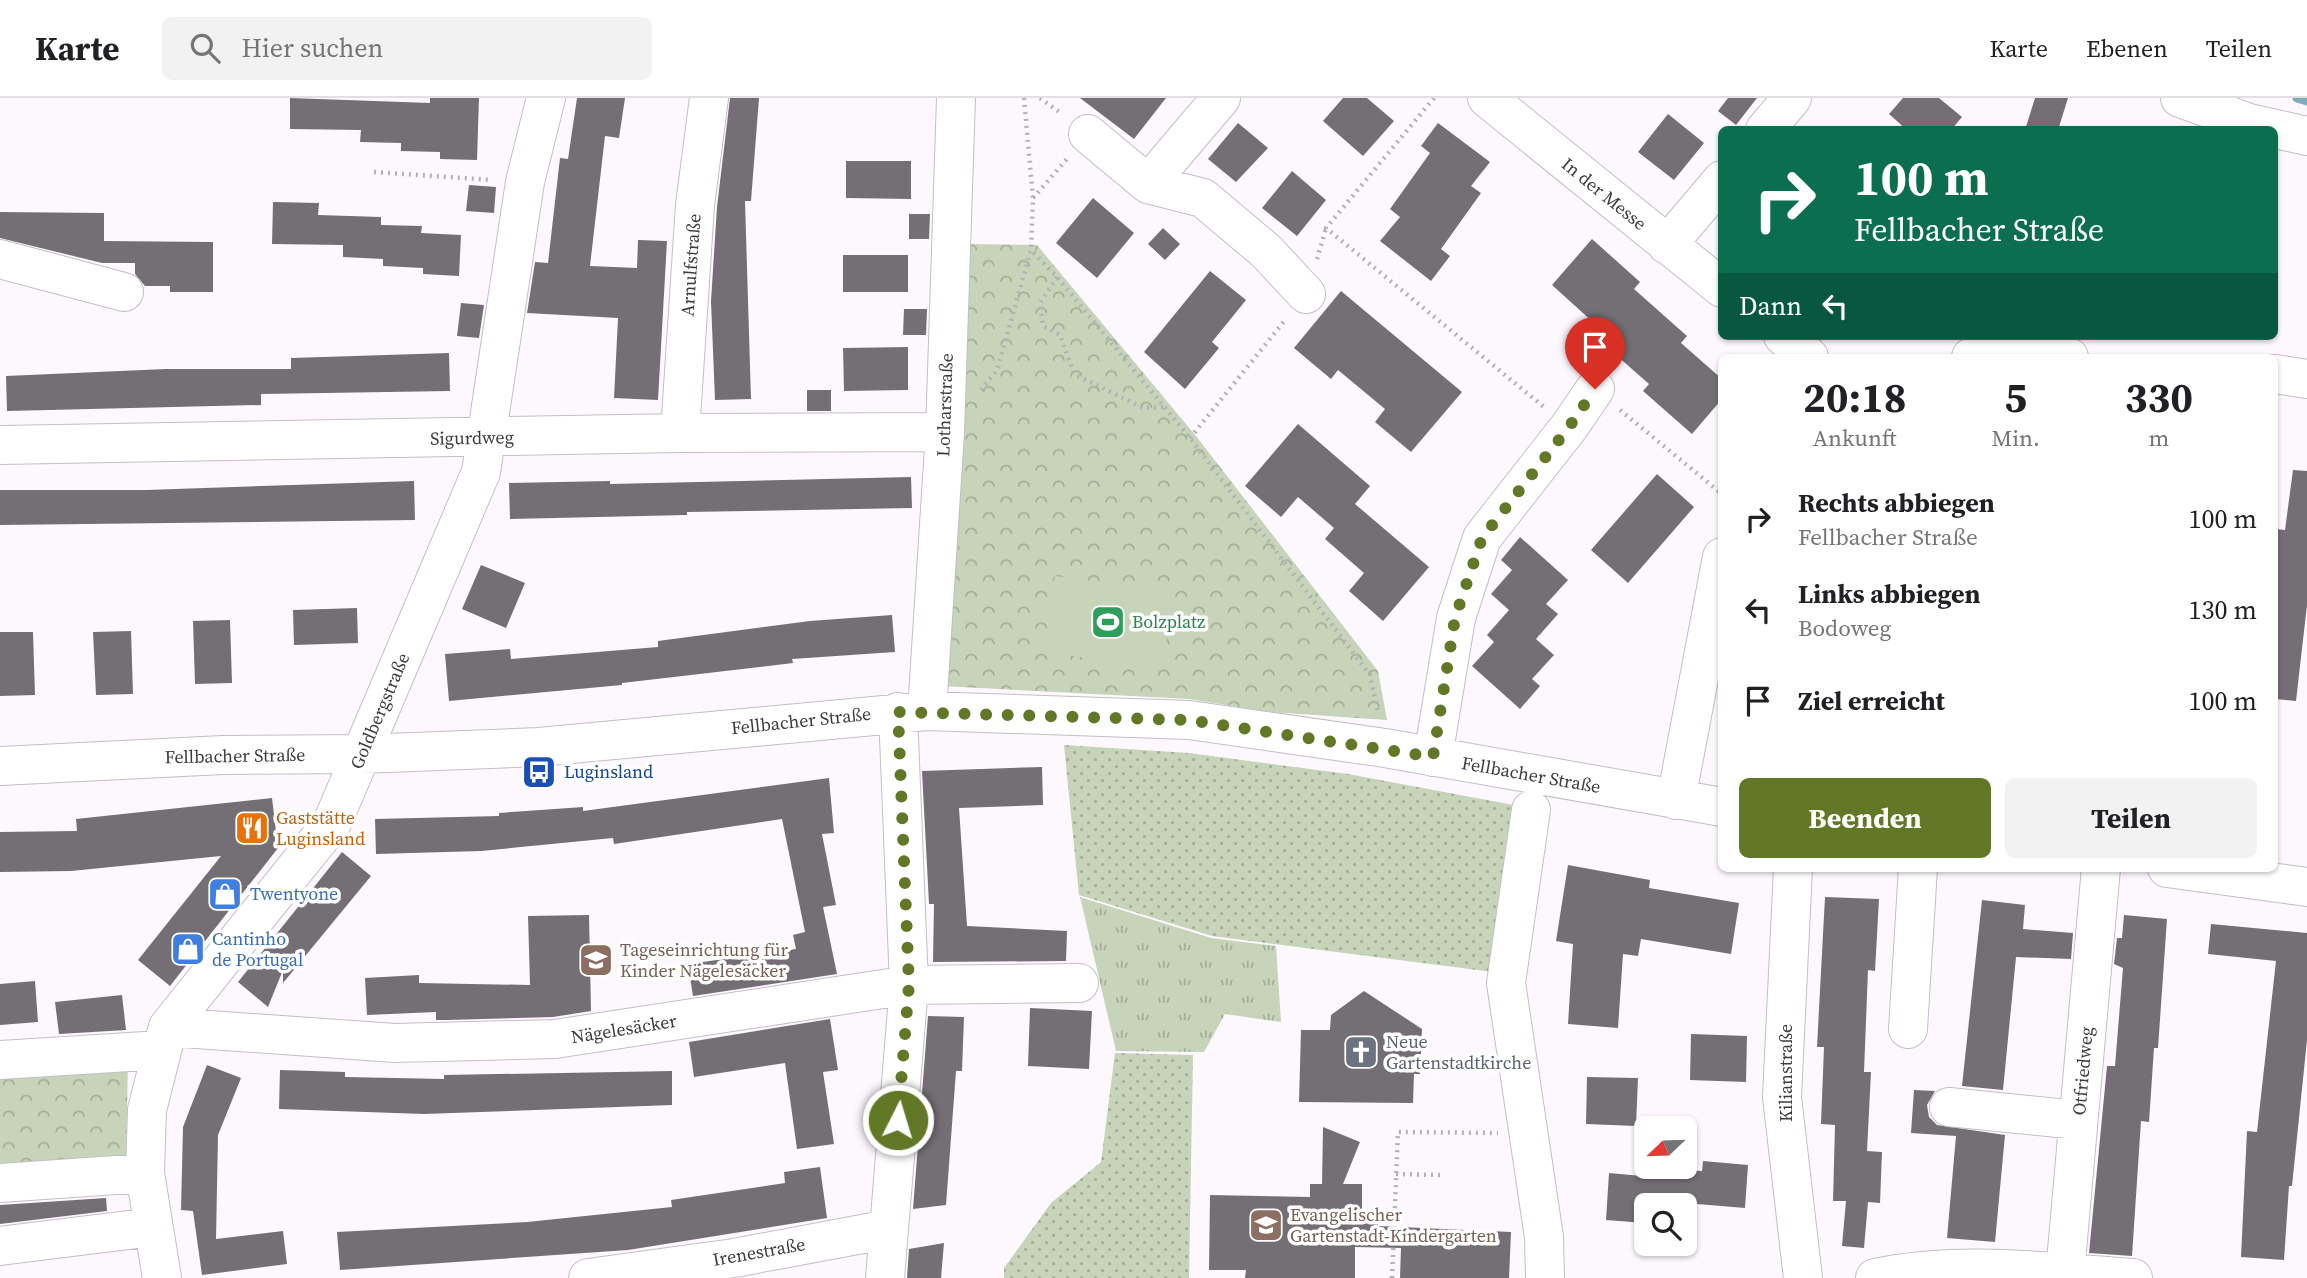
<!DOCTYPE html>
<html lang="de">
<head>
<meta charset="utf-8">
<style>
  body { margin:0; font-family:"Source Serif 4",serif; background:#f2f2f2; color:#202124; height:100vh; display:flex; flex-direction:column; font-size:26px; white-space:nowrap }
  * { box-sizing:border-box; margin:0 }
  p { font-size:23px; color:#757577 }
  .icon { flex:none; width:38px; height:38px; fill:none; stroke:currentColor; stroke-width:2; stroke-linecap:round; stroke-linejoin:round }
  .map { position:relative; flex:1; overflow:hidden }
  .sheet { position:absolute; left:1718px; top:256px; width:560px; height:518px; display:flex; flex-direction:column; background:#fff; border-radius:10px; box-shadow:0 2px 5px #0004 }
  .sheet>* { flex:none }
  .hud { position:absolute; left:1718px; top:28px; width:560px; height:214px; border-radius:10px; box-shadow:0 2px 5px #0004; background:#0b6e4f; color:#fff; overflow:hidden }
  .needle { width:46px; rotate:247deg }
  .tools { position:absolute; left:1634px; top:1018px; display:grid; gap:14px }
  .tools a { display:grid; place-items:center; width:63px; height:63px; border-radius:10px; background:#fff; box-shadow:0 2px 5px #0004; font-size:35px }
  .pin { position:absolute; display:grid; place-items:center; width:60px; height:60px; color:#fff; margin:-72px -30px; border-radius:50% 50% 50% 0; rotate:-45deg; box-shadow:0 0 7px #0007 }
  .pin .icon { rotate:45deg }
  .me { position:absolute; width:77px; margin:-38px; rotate:5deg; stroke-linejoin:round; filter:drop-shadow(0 0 5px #0008) }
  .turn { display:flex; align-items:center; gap:24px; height:147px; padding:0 21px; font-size:32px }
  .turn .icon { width:91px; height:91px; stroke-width:2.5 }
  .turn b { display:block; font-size:49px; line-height:60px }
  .then { display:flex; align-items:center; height:66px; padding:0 21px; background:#0003; gap:14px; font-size:26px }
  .eta { display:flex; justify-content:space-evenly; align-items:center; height:119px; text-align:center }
  .eta b { font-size:42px; font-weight:700; line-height:49px }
  .primary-button { display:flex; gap:14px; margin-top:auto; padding:14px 21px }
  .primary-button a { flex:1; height:80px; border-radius:10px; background:#637827; color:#fff; font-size:28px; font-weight:700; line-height:80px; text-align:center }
  .primary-button a+a { background:#f2f2f2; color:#202124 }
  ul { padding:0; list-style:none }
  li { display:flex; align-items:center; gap:21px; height:91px; padding:0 21px }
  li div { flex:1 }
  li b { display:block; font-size:26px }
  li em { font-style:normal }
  header { display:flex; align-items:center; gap:42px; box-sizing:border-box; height:98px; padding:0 35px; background:#fff; border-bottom:2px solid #e0e0e0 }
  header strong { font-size:33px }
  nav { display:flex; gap:38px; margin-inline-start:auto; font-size:24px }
  .search { width:490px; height:63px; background:#f2f2f2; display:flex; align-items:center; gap:18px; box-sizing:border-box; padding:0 24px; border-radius:10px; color:#757577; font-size:26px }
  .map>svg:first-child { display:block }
  .grass { fill:url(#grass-tufts) }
  .park { fill:url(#park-crowns) }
  .garden { fill:url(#garden-dots) }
  .pitch { fill:#c8d4b9 }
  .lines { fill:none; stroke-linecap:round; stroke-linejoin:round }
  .stream { stroke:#7facbb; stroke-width:9 }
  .building { fill:#736f74 }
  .minor-casing { stroke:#c3bfc5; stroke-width:40 }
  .path { stroke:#b4b1b5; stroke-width:4.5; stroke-dasharray:2 5; stroke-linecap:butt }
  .minor { stroke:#fff; stroke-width:38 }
  .route { stroke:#637827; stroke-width:12; stroke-dasharray:0 21.6 }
  .labels { text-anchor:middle; stroke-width:7; stroke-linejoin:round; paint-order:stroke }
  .street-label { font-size:18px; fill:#3d3b3d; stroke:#fff }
  .leisure-label { font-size:18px; fill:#27864d; stroke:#fff; text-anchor:start }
  .transit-label { font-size:18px; fill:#164399; stroke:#fff; text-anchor:start }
  .food-label { font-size:18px; fill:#c56008; stroke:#fff; text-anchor:start }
  .shop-label { font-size:18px; fill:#366cbe; stroke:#fff; text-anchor:start }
  .education-label { font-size:18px; fill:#785e54; stroke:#fff; text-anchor:start }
  .worship-label { font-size:18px; fill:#5b616d; stroke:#fff; text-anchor:start }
</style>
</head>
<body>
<header>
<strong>Karte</strong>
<div class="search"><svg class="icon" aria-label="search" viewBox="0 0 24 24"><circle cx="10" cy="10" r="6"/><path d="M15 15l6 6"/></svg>Hier suchen</div>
<nav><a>Karte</a><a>Ebenen</a><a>Teilen</a></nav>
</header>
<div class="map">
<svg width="2307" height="1180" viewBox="0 0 2307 1180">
  <defs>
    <pattern id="grass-tufts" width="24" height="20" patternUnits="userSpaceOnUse" patternTransform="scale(1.75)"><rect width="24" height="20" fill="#c8d4b9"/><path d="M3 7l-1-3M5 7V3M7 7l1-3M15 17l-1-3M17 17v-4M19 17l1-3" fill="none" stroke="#a4ad98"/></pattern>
    <pattern id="park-crowns" width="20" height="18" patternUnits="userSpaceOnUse" patternTransform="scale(1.75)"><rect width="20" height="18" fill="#c8d4b9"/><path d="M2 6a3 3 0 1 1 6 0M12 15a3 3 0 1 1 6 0" fill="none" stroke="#a4ad98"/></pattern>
    <pattern id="garden-dots" width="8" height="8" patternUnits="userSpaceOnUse" patternTransform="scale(1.75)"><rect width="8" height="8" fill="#c8d4b9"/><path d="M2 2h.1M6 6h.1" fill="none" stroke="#a4ad98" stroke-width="1.8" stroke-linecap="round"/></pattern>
  </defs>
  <rect width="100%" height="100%" fill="#fdf8fe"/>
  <!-- grass -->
  <path class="grass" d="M1080,799l131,41 65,8 5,76 -56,-8 -21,38 -88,-1z"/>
  <!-- park -->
  <path class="park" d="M970,146l67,1 159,191 182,235 9,49 -118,-8 -80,-13 -247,-13 22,-255z
    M128,962l-2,103 -126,12v-105z"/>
  <!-- garden -->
  <path class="garden" d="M1064,647l125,8 159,21 171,32 -26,166 -281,-36 -133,-41z
    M1115,955l78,2 -4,223h-185v-10l47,-65 50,-41z"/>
  <!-- pitch -->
  <path class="pitch" d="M1055,478l119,16 -12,76 -118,-16z"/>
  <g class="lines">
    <!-- stream -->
    <path class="stream" d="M2297,0l10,3"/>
  </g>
  <!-- building -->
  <path class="building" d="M290,0l140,5v-5h49l-2,62 -37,-1v-7l-39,-1v-8l-41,-1 1,-12 -71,-1z
    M577,0h48l-6,40 -14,-2 -15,130 47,2 1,-28 29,1 -9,159 -44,-2 4,-80 -91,-5 8,-51 13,1 12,-105 8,1z
    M730,0h29l-8,103h-6l6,198 -36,1 -4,-99 6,-94z
    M1080,0h86l-32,41z
    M1343,0h24l27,23 -31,35 -40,-35z
    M1728,0h29l-21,27 -18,-14z
    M1903,0h36l23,19 -11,13h-44l-18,-16z
    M2035,0h33l-10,32h-33z
    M1668,16l36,29 -30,37 -36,-28z
    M1238,25l30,25 -32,34 -28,-23z
    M1438,25l52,39 -19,24 10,7 -40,56 9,7 -19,25 -51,-40 20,-24 -10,-8 40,-56 -9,-7z
    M846,63h65v38l-65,-1z
    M1292,73l34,29 -29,36 -35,-28z
    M469,87l27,2 -2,26 -28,-2z
    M1093,100l41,35 -37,45 -41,-35z
    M273,104l46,1 -1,12 63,2v8l41,1 -1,7 40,2 -2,41 -36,-2v-6l-40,-2v-7l-40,-2v-12l-71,-1z
    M0,114l104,1v28l109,1v50h-43v-6h-25l-10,-12v-11h-33l-102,-25z
    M909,116h21l-1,25h-20z
    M1163,130l17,16 -15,16 -17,-16z
    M1592,141l48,43 -6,7 53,47 -6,7 41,36v20l-30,35 -49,-43 6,-7 -50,-44 6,-7 -53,-48z
    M843,157h65v37h-65z
    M1210,173l36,29 -34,42 7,6 -34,41 -41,-37z
    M1341,193l121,101 -51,60 -36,-30 10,-13 -47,-39 -7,9 -37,-31z
    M461,205l23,2 -5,33 -22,-2z
    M904,211h23l-1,26h-23z
    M908,249v43l-64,1 -1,-43z
    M449,255l1,38 -189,3v11l-254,6 -1,-35 160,-7h125v-11z
    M807,292h24v21h-24z
    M1298,326l72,62 -15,18 74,63 -46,54 -34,-30 15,-18 -39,-34 9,-11 -36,-31 -17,20 -36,-31z
    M2293,372l14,1v134l-11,96 -21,-2v-158l1,-12 9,1z
    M1657,376l37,33 -66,76 -37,-33z
    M911,379l1,31 -225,4v3l-177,4 -1,-36 101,-2v3z
    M414,383l1,39 -415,5v-35h146z
    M1520,439l48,43 -22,24 12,10 -22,25 18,16 -22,24 8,7 -20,23 -48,-43 22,-24 -7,-7 22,-25 -18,-16 21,-24 -11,-10z
    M481,467l44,18 -19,45 -44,-19z
    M357,510l1,35 -64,2 -1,-35z
    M892,517l3,37 -103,7 1,4 -171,20v2l-173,16 -4,-47 65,-5 1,10 74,-6 73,-6v-6l152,-20z
    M230,522l2,63 -37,1 -2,-63z
    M131,533l2,63 -37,1 -3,-63z
    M0,534h33l2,63 -35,1z
    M1042,669l1,38 -84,3 8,118 100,5 -1,30 -133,1 1,-58h-5l-7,-133z
    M829,680l5,55 -12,1 14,71 -13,2 14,67 -144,22 -5,-32 108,-15 -3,-14 12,-3 -23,-113 -168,25 -1,-6 -132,13 -105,3 -1,-35 124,-3v-3l84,-6v4z
    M272,700l6,50 -108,138 -32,-26 83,-104 -150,15 -71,1v-40l77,-1 -1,-12z
    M342,754l29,24 -88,107v-13l-15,37 -30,-25z
    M1568,767l82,15 -1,8 90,15 -8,51 -90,-15 -3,17 -15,-2 -5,74 -50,-4 5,-80 -17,-3z
    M1825,799l54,2 -4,72 -7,-1 -4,102h7l-4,79 15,1 -2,51 -12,-1 -4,46 -22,-2 4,-45h-13l2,-76 -14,-1 3,-77h-7z
    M1982,802l43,5 -2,24 50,4 -2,26 -55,-2 -13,133 -41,-4z
    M589,817l2,96 -38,6 -106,3h-11v-8l-69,3 -2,-37 54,-3v8l111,2 -2,-69z
    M2124,817l43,4 -9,129h-4l-5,74 -8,-1 -9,135 -43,-3 18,-187h8l8,-98 -9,-4 3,-26h5z
    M2211,826l96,9v107l-15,146h-3l-5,74 -43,-3 6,-126 10,1 19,-171 -68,-7z
    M35,883l3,41 -38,3v-41z
    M1364,893l58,38 -2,45h-6l-1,29 -114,-1 2,-72h29l1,-15z
    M122,897l4,35 -67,4 -4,-32z
    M1030,910l62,3 -3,58 -61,-3z
    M928,918l36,1 -2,54h-6l-10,134 -33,4z
    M830,921l8,51 -15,2 11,72 -37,5 -12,-86 -91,14 -5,-35z
    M1691,936l56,2 -1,46 -56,-2z
    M207,967l34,13 -23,57 -2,104 67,-8 4,33 -85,11 -9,-64 -12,-1 2,-83z
    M280,972l65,2v5l99,2v-4l228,-4v34l-248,9 -145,-5z
    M1587,979l51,1 -2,48 -50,-2z
    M1914,992l21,1 -8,14 2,12 8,8 68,10 -10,107 -48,-4 9,-102 -45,-3z
    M1323,1029l37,15 -17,42h19v25h16v17l133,6 -2,46h-109l1,-30 -46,-1v31h-110l1,-8h-37l1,-75 100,2v-13h12z
    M1703,1063l45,4 -3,43 -48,-4 -1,10 -11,-1v-7h-38l-2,17 -39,-3 3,-47 44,4 1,-9 48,3z
    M820,1069l7,51 -199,32 -288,20 -3,-38 190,-10 145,-15 -1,-7 114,-17 -1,-11z
    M106,1100l1,13 -107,13v-19z
    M944,1145l-3,35h-34l2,-29z"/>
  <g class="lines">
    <!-- minor casing -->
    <g class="minor-casing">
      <path id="minor" d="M1221,0l-73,86 55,14 63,53 40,43
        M1487,0l235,190
        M2180,0l69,25 58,13
        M1765,32l27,-32
        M1088,36l60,50
        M1667,147l55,-65
        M0,161l124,33
        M1783,238l26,21
        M1971,259l43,-4 55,4
        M2275,276l32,5
        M680,335l15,-228 14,-107
        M0,347l680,-12 265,-1
        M927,613l18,-279 11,-334
        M1433,659l23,-139 26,-80 87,-111 26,-38
        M0,668l223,-11 139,-1 177,-7 388,-36 262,9 196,28 337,59
        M1676,702l46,-243
        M1531,712l-25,173 38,254 1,41
        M1793,770l-11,229 21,181
        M2167,770l140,19
        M168,929l227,16 160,-4 354,-54 170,-2
        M1908,931l10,-161
        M0,962l161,-10
        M1949,1009l129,13
        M0,1085l145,-10
        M0,1148l153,-19
        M2065,1175l36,-405
        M162,1180l-17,-105 2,-63 21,-83 164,-204 149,-351 44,-290 21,-84
        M588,1180l146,-20 155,-29
        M885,1180l24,-293 -11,-273
        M1875,1180c86,-18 172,-6 258,0"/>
    </g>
    <!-- path -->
    <path class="path" d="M1024,0l9,100 -2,52
      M1040,0l22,16
      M1434,0l-108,130 218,179
      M374,74l118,8
      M1033,100l34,-39
      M1317,161l9,-31
      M1057,179l-17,26 3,23 17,9 14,39 69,34 21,-1
      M981,292l16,-20 34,-120 26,27 133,161 180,237 8,38
      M1620,312l102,84
      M1190,340l96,-119
      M1396,1076l44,1
      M1392,1180l6,-146 100,1"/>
    <!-- minor -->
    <use href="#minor" class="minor"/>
  </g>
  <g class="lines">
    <!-- route -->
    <path class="route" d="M898,1022l11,-135 -11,-273 291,8 244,37 22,-139 27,-80 87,-111 26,-38"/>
  </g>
  <!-- icons -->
  <defs>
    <g id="stadium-square" transform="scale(1.75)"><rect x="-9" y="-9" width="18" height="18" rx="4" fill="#2e9e5b" stroke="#fff"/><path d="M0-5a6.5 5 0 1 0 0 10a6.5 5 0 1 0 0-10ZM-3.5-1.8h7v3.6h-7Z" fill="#fff"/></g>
    <g id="bus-square" transform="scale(1.75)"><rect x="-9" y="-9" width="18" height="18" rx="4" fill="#1a4fb4" stroke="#fff"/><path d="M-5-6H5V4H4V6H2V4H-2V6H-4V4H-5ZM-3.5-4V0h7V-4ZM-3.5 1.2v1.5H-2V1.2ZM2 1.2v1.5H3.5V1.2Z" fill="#fff"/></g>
    <g id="restaurant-square" transform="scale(1.75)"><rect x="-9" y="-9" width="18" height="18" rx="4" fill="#e8710a" stroke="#fff"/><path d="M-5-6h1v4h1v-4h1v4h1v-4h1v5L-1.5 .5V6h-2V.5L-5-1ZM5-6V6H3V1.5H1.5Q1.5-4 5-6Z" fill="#fff"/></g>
    <g id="shop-square" transform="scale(1.75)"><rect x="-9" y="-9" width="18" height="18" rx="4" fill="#3f7fe0" stroke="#fff"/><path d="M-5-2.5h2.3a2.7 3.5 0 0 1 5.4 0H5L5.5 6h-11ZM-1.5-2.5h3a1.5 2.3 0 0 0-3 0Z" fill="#fff"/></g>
    <g id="school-square" transform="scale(1.75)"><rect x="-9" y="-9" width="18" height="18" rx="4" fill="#8d6e63" stroke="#fff"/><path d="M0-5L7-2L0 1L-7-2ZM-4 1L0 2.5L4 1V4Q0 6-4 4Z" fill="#fff"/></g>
    <g id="church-square" transform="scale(1.75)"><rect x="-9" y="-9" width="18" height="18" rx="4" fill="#6b7280" stroke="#fff"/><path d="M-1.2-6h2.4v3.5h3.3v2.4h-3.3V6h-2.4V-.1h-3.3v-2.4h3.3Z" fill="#fff"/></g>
  </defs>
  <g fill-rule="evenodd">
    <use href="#stadium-square" x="1108" y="524"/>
    <use href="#bus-square" x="539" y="674"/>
    <use href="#restaurant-square" x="252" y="730"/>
    <use href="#shop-square" x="225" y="796"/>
    <use href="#shop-square" x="188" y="851"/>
    <use href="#school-square" x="596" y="862"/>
    <use href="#church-square" x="1361" y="954"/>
    <use href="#school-square" x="1266" y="1127"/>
  </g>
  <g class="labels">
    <!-- street labels -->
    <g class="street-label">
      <text transform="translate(1604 96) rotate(39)" y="6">In der Messe</text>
      <text transform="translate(691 167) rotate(-86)" y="6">Arnulfstraße</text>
      <text transform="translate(945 307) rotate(-88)" y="6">Lotharstraße</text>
      <text transform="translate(472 340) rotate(-1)" y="6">Sigurdweg</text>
      <text transform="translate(380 613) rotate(-67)" y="6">Goldbergstraße</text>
      <text transform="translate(801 623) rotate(-6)" y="6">Fellbacher Straße</text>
      <text transform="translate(235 658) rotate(-1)" y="6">Fellbacher Straße</text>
      <text transform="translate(1531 677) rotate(10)" y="6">Fellbacher Straße</text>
      <text transform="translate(624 931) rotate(-9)" y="6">Nägelesäcker</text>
      <text transform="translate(2083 973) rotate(-85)" y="6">Otfriedweg</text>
      <text transform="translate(1786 975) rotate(-90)" y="6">Kilianstraße</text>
      <text transform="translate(759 1154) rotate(-10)" y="6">Irenestraße</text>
    </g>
    <!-- leisure labels -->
    <g class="leisure-label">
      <text x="1132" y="530">Bolzplatz</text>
    </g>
    <!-- transit labels -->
    <g class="transit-label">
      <text x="564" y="680">Luginsland</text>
    </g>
    <!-- food labels -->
    <g class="food-label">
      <text x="276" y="726">Gaststätte<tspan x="276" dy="21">Luginsland</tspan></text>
    </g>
    <!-- shop labels -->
    <g class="shop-label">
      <text x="250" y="802">Twentyone</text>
      <text x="212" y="847">Cantinho<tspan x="212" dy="21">de Portugal</tspan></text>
    </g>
    <!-- education labels -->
    <g class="education-label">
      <text x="620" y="858">Tageseinrichtung für<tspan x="620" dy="21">Kinder Nägelesäcker</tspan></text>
      <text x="1290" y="1123">Evangelischer<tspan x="1290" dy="21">Gartenstadt-Kindergarten</tspan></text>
    </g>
    <!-- worship labels -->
    <g class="worship-label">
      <text x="1386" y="950">Neue<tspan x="1386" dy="21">Gartenstadtkirche</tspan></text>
    </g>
  </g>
</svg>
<div class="tools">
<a><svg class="needle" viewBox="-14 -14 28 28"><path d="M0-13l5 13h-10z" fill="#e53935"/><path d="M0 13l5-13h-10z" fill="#757577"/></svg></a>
<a><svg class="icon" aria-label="search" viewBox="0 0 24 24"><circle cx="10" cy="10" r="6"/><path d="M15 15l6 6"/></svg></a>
</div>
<div class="pin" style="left:1595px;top:291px;background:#d93025"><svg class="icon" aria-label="arrive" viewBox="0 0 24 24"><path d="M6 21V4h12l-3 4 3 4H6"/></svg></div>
<svg class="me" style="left:898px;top:1022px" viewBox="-20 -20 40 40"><circle r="17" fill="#637827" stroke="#fff" stroke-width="3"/><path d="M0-11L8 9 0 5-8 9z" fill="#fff"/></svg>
<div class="hud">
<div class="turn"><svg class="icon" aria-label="right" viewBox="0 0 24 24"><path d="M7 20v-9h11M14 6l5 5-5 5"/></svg><div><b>100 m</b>Fellbacher Straße</div></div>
<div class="then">Dann<svg class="icon" aria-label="left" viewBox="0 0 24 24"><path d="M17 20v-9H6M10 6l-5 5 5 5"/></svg></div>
</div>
<section class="sheet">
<div class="eta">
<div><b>20:18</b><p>Ankunft</p></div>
<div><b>5</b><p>Min.</p></div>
<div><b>330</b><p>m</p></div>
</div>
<ul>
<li><svg class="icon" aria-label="right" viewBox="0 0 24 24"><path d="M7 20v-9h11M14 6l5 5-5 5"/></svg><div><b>Rechts abbiegen</b><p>Fellbacher Straße</p></div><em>100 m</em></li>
<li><svg class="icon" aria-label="left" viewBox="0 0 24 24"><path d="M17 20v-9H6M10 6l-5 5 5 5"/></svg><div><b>Links abbiegen</b><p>Bodoweg</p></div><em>130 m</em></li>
<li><svg class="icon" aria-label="arrive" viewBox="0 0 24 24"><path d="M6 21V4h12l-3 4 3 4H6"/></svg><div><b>Ziel erreicht</b></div><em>100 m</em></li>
</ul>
<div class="primary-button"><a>Beenden</a><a>Teilen</a></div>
</section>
</div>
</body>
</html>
